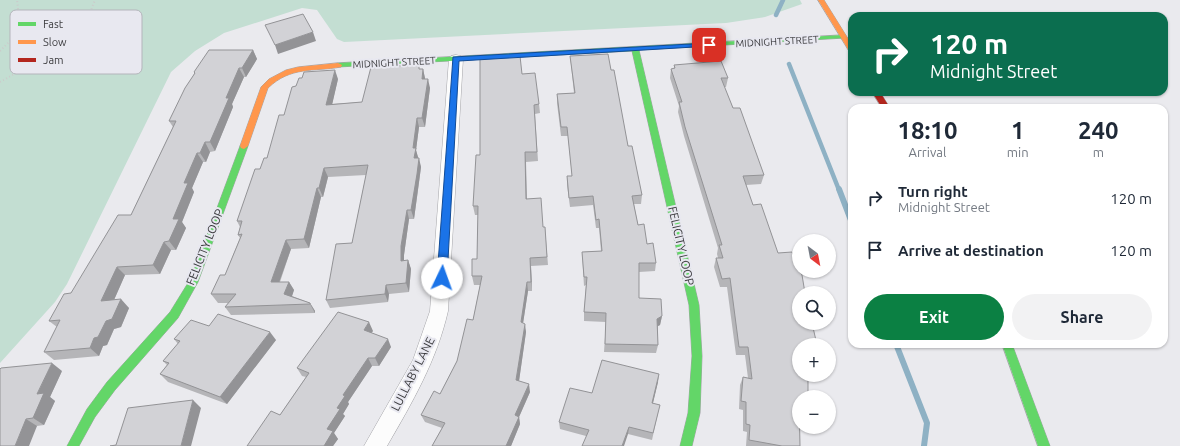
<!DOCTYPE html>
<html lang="en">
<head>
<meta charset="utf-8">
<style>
  body { margin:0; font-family:Ubuntu,sans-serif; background:#f2f2f3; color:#1f2937; height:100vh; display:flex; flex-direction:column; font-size:15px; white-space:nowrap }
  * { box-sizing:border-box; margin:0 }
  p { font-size:13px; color:#747a83 }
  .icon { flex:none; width:22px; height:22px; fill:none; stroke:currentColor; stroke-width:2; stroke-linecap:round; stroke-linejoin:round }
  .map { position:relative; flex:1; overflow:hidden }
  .panel { position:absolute; left:848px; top:104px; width:320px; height:244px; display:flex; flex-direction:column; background:#fff; border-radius:12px; box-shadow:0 1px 3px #0004 }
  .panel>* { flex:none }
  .hud { position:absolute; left:848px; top:12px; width:320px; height:84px; border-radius:12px; box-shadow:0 1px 3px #0004; background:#0b6e4f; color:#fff; overflow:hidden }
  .needle { width:26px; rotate:148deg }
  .buttons { position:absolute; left:792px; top:234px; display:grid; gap:8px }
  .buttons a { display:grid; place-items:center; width:44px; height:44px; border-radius:50%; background:#fff; box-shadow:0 1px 3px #0004; font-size:20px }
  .pin { position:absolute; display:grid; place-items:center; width:34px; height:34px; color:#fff; margin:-17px; border-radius:8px; box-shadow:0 2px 6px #0006 }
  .me { position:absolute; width:44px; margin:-22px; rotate:3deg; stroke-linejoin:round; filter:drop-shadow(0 0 3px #0008) }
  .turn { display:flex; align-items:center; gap:14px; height:84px; padding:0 16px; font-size:18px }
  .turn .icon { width:52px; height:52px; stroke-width:2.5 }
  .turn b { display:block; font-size:28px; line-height:34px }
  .eta { display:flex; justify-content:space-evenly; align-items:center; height:68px; text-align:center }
  .eta b { font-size:24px; font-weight:700; line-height:28px }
  .primary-button { display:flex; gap:8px; margin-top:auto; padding:8px 16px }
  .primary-button a { flex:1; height:46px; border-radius:24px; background:#0b8043; color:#fff; font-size:16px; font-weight:700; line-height:46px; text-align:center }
  .primary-button a+a { background:#f2f2f3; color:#1f2937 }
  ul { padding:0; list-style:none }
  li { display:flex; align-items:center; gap:12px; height:52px; padding:0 16px }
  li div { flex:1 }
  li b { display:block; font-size:15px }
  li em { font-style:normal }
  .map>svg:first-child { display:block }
  .green { fill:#c3ded2 }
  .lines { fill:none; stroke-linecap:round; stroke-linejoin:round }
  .stream-far1 { stroke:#8eb1c4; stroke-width:4.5 }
  .stream { stroke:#8eb1c4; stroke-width:6 }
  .street-casing { stroke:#a5a5a9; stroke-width:1 }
  .fast-casing { stroke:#a5a5a9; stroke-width:1 }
  .slow-casing { stroke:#a5a5a9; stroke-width:1 }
  .jam-casing { stroke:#a5a5a9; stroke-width:1 }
  .path { stroke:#cbcbcb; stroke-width:2; stroke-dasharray:1 2.5; stroke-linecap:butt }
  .street { fill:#fcfcfc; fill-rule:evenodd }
  .fast { fill:#63d668; fill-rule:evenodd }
  .slow { fill:#ff974d; fill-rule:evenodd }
  .jam { fill:#b3261e; fill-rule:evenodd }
  .wall { fill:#b5b5b8 }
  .shaded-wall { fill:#939396 }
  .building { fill:#d2d2d6; stroke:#939396 }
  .route { fill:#1a73e8; stroke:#114b97 }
  .labels { text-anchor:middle; stroke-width:4; stroke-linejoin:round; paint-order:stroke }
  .far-street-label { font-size:10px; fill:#3c3c3f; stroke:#e8e8f0 }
  .street-label { font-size:12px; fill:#3c3c3f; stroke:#e8e8f0 }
  .key { fill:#e8e8f0; stroke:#b4b4bb; stroke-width:1 }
  .key-label { font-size:11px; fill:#3c3c3f }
</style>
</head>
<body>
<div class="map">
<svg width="1180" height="446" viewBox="0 0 1180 446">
  <rect width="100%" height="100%" fill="#eaeaee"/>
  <!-- green -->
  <path class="green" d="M0,0h800l2,4 -37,13 -39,6 -382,19 -7,-3 -20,-29 -15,-2 -78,25 -29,18 -24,21 -104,212 -12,18 -55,61z"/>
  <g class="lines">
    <!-- stream-far1 -->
    <path class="stream-far1" d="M776,15l7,-15
      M789,64l50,126"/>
    <!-- stream -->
    <path class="stream" d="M839,189l13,34
      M896,344l31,79 -3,23"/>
    <!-- street casing -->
    <g class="street-casing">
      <path id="street" d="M456,55l5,1 2,3 -15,252c-11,49 -36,92 -61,135h-23l49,-86 17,-49 19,-252 2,-3z"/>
    </g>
    <!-- fast casing -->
    <g class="fast-casing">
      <path id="fast" d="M843,35l2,1v2l-206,12 60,255 3,51 -2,57 -8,33h-12l8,-33 4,-57 -3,-51 -57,-254 -294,16 -4,-2 4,-2z
        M244,143l4,3 -50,136 -20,36 -63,72 -20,27 -16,29h-12l20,-37 20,-27 63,-70 21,-34 49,-132z
        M1002,344h10l38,102h-12z"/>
    </g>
    <!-- slow casing -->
    <g class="slow-casing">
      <path id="slow" d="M818,0h6l28,45v8l-3,-2z
        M338,63l4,2 -1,2c-28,5 -50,-1 -73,21l-20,58 -4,3 -3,-1 -1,-2 21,-59 8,-8 17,-9 12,-3z"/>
    </g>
    <!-- jam casing -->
    <g class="jam-casing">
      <path id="jam" d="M872,92h8l10,16h-8z"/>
    </g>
    <!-- path -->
    <path class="path" d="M0,51l11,-11v-11l8,-12 -2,-17
      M0,82l41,-23 16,-16 24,-18 7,-7 7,-18"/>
    <!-- street -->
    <use href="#street" class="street"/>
    <!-- fast -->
    <use href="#fast" class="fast"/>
    <!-- slow -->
    <use href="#slow" class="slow"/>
    <!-- jam -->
    <use href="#jam" class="jam"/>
  </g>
  <!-- wall -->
  <path class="wall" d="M253,50l4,9 -11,18h-2l-12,27 1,3 -18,44 -5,1 -4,10h-3l-11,26 2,4 -12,30 4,6 -10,22h-5l-11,24 -35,1 -11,25 15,8 -8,19 -7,2 -7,16 -4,1 -4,10 -45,4 -10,-8 13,-25 -8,-6 82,-106 42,-88 -4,-6 25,-47v-2z
    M570,56l41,14 17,76 14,49 -1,9h-7l4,21 18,38 -1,8 -16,1v26l23,18 -2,9 -2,1v19l-2,8 -52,-1 2,-30 -22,-1v-9l2,-27 -2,1 -2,-34 19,-1 -2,-23h-3l-3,-23 -23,2 -3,-22v-9h5l-4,-40h-7l-4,-33v-9l17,-1 -3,-28z
    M674,65l54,13 -2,9h-2l9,21 31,67 -3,9 -15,1 53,160 1,101h-54l1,-14 -4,-1v-21l-4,-1 1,-24 3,-8 5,1 -3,-23h-9l-9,-68h-7l-6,-20 2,-9h2l-1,-4 1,-6 -34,-112 -6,-24 1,-6 -9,-28 1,-9h3z
    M421,69h2l2,10 5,9 -5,39h-6l-3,23 2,8 3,9 -2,16 -5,36h-5l-5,36v6l4,-1 3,9 -2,23 -20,2 -1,8 -58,6 -4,-8 26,-57 14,-68 -38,2 -5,20h-2l-12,51 -18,1 -11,33h9l5,8 -2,6 18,7 5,8v2l-84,2 -6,-8 3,-4h-10l-7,-9 14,-19 15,-37 -2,-3 2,-8 -3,-6 23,-52 7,-11 29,-72 42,-7 -6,25 30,-2z
    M522,74l17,30 1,9 -5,1 3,47 -12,1v36l17,29h2l3,38 -17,1 1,25h-4l-5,32 3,9 -7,49 11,11 -11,25 1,7 -9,22h-79l10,-18 -17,-6 -4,-7 19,-21 17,-33 16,-41 7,-35h-6l-2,-9 5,-17 1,-44h-3l-2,-9 7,-51z
    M209,326l67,14 -49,64 -59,-22 -8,-8 7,-9 -4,-4 15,-17 -4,-5z
    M373,331l-2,2 20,14 -12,19h-7l-24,36 1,2 -6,10 2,2 -11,17 4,6 -5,7h-86l33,-31 26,-38 -4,-1 -5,-8z
    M62,371l-12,26 5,4 -11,24 -7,1 -37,20z
    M658,382l-5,21 5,10 -6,27 -24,-6 -42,2 -26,-7 -1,-7 33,-29z"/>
  <!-- shaded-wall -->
  <path class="shaded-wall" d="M313,32l3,9 -38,13 -3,-9z
    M253,50l4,9 -11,18 -4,-9z
    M239,68l5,9 -12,27 1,3 -18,44 -5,-9 16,-44z
    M423,69l2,9 -1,10 -2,-9z
    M335,70l3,9 -8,35 -4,-9z
    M428,79l2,9 -5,39 -3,-9z
    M417,118l2,9 -3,23 2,7 -1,10 -3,-9 -1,-10z
    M205,142l5,10 -4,10 -6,-9z
    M525,152l1,10 1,46 -1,-9z
    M197,153l6,9 -11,26 2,4 -12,30 4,6 -10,22 -7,-9 4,-22 11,-36z
    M419,158l2,9 -7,52 -3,-9z
    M324,168l4,9 -5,20 -4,-9z
    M317,188l4,9 -12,51 -5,-9z
    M407,210l2,9 -5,36v15l-3,-9v-15z
    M286,240l5,9 -15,42 -5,-9z
    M164,242l7,8 -11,24 -7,-9z
    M530,258l1,8 1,25 -1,-9z
    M408,260l3,9 -2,23 -3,-9z
    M117,267l8,8 -15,34 -9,-8z
    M289,282l5,8 -4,12 -6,-8z
    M527,282l1,9 -6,39 -1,-8z
    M386,285l3,9 -1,8 -3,-8z
    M121,299l8,9 -8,19 -7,2 -7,16 -4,1 -4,10 -9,-8 4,-10 12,-17z
    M310,303l5,8v2l-5,-9z
    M662,316l-2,9 -4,2 1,-8z
    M369,322l4,9 -5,7 -4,-8z
    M525,324l1,8 -8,56 -2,-8z
    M270,332l6,8 -49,64 -7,-7z
    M388,339l3,8 -12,19 -4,-8z
    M368,358l4,8 -24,36 1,2 -6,10 2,2 -11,17 4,6 -5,7h-9l3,-17 16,-34z
    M52,363l10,8 -12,26 5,4 -11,24 -11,-7 4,-24z
    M659,374l-1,8 -7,29 1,-8z
    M529,384l1,8 -11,25 1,7 -9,22h-5l9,-31z
    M193,400l8,8 -10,38h-10z
    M26,419l11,7 -8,20h-14z
    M629,427l-1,7 -4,12h-2z"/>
  <!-- building -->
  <path class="building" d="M303,14l10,18 -38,13 -10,-20z
    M209,50h44l-11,18h-3l-13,30h3l-19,44h-5l-5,11h-3l-13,30h4l-15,36h6l-10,22 -5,1 -11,23 -36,2 -16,34 20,-2 -9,20 -6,2 -8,16 -4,1 -4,10 -46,4 16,-32 -11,1 15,-27 7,-1 47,-78h13l45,-94h-7l16,-33 10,-15 -1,-1z
    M608,54l3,16h3l14,76h4l10,49 -10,1 6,29 6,-1 3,20 6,-1 3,20h-17v35l22,1 1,17 -5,3 1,26 -53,-1 1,-31 -22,-1 3,-35h-3l-2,-25 20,-1 -3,-32 -3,1 -3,-24 -24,2 -2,-22h5l-5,-49h-6l-4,-33 18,-1 -5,-37z
    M520,56l2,18 13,-1 4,31 -5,1 3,47h-12l1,47 15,-1 2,29h2l2,30 -17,1 1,24h-4l-6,40 4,2 -9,56 13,4 -14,31 4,2 -13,29h-74l13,-23 -24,-8 13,-24 6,3 17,-33 10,-42 6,1 9,-44h-10v-17h5l1,-53h-5l3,-51h4v-96z
    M721,61l7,17h-7l12,30h7l24,67 -21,1 10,29 8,-1 17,49 14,-1 7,17v2h1l2,4 3,18h-6v30h13l5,22h-18v30h9v22h-9l1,49h-18l-33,-6 1,-15 -4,-1v-22l-5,-1 2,-24 9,2 -4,-32h-9l-9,-69 -8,1 -6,-21h7l-4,-13h3l-37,-118 -6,-25h3l-11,-33 4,-1 -1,-3z
    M419,65v4h4l-1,10h6l-6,39h-5l-4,30h3l-2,10h5l-2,16 -6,36h-4l-6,36v15l7,-1 -2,23 -20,2 -1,9 -59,6 10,-56 16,-1 16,-78 -44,3 -5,20h-2l-13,51 -18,1 -15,42h18l-5,12 26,9v1l-85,3 11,-13h-25l9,-19h5l17,-41 -4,1 4,-14h-5l18,-52h5l4,-11h3l12,-43h5l8,-28 4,-1 3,-8h3l2,-6 31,-2 -9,35 36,-3 9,-35z
    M338,312l31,10 -5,8 24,9 -13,19h-7l-25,37 2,1 -8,12 3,1 -13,20 6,2 -9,15h-77l24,-35 9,4 29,-42 -12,-5z
    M218,314l52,18 -50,65 -60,-23 9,-11 -6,-2 17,-20 -6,-2 17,-19 18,6z
    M602,360l57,14 -7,29 8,2 -7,28 -24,-6 -7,19h-40l7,-16 -30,-8 11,-34 22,5z
    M52,363l-15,31 7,-1 -11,25 -7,1 -11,27h-15v-77l1,-1z
    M193,400l-12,46h-71l6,-1 12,-37z"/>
  <!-- route -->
  <path class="route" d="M709,43l3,2 -1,1 -252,15 -12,217 -1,3h-7l-2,-3 16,-221z"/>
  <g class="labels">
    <!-- far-street labels -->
    <g class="far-street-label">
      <text transform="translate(777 41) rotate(-3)" y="4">MIDNIGHT STREET</text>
      <text transform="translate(394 62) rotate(-3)" y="4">MIDNIGHT STREET</text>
    </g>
    <!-- street labels -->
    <g class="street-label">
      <text transform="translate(681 246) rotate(77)" y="4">FELICITY LOOP</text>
      <text transform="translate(205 247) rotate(-68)" y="4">FELICITY LOOP</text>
      <text transform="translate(413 374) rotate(-63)" y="4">LULLABY LANE</text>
    </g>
  </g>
  <!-- legend -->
  <rect x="10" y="10" width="132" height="64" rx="6" class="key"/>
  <rect x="18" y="22" width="18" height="4" fill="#63d668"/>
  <rect x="18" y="40" width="18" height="4" fill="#ff974d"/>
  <rect x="18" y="58" width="18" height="4" fill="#b3261e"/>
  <g class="key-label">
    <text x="43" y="28">Fast</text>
    <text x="43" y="46">Slow</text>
    <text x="43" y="64">Jam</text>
  </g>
</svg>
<div class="buttons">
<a><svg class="needle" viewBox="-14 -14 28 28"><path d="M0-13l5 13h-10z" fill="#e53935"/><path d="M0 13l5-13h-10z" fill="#747a83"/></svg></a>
<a><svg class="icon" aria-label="search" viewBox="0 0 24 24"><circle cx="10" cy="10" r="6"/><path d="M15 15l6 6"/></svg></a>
<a>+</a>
<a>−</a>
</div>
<div class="pin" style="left:709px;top:45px;background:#d93025"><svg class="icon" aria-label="arrive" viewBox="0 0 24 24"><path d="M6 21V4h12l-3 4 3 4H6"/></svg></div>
<svg class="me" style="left:442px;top:278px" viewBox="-20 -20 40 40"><circle r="19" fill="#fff"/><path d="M0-13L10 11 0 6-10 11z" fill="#1a73e8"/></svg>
<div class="hud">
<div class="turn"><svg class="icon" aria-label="right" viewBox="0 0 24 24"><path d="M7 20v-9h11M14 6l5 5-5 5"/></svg><div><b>120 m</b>Midnight Street</div></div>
</div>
<section class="panel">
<div class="eta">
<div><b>18:10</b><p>Arrival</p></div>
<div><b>1</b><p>min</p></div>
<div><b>240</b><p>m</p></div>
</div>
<ul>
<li><svg class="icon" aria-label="right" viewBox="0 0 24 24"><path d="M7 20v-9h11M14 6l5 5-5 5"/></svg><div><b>Turn right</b><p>Midnight Street</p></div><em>120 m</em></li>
<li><svg class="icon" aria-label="arrive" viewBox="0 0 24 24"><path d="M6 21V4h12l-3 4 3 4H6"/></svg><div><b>Arrive at destination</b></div><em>120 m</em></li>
</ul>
<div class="primary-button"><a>Exit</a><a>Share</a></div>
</section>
</div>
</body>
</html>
